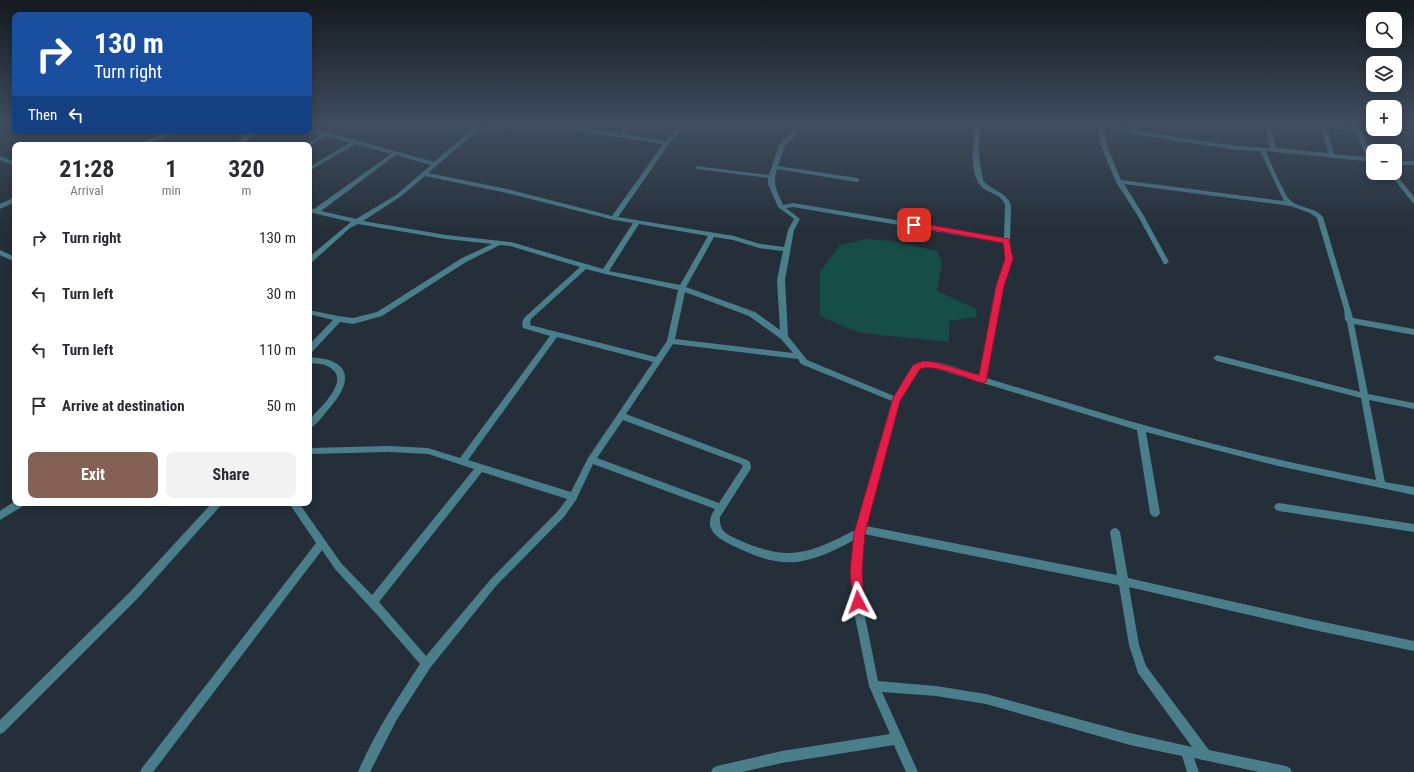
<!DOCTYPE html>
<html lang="en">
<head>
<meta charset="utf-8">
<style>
  body { margin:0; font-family:"Roboto Condensed",sans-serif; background:#f2f2f3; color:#2b2b33; height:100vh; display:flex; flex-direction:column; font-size:15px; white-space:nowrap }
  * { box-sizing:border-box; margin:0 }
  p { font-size:13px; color:#7c7c81 }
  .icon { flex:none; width:22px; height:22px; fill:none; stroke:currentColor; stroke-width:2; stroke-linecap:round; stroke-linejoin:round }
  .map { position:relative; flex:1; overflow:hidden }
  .drawer { position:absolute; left:12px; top:142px; width:300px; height:364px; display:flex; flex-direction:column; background:#fff; border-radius:8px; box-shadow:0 2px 10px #0003 }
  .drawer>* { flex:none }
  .hud { position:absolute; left:12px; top:12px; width:300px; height:122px; border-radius:8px; box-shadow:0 2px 10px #0003; background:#1a4fa0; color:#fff; overflow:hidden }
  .buttons { position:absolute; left:1366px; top:12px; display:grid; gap:8px }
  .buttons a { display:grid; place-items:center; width:36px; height:36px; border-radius:8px; background:#fff; box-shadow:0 2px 10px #0003; font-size:20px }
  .pin { position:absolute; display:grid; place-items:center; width:34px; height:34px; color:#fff; margin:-17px; border-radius:8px; box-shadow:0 2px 6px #0006 }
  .me { position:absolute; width:44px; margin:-22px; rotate:356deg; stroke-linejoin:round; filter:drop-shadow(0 0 3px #0008) }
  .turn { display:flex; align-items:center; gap:14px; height:84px; padding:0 16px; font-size:18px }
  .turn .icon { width:52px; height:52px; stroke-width:2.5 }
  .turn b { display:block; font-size:28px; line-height:34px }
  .then { display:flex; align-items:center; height:38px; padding:0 16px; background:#0003; gap:8px; font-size:15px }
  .eta { display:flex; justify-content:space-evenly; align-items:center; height:68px; text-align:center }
  .eta b { font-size:24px; font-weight:700; line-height:28px }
  .button { display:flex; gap:8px; margin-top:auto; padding:8px 16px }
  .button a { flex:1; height:46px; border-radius:8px; background:#856055; color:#fff; font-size:16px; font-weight:700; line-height:46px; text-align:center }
  .button a+a { background:#f2f2f3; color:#2b2b33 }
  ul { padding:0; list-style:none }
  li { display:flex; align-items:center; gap:12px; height:56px; padding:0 16px }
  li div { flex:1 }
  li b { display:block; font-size:15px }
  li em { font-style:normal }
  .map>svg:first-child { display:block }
  .water { fill:#164d46 }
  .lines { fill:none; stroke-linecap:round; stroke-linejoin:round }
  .minor { fill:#4a7e8b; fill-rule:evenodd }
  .route { fill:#e11d48; stroke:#92132f }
</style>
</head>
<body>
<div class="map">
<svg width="1414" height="772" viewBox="0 0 1414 772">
  <rect width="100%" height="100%" fill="#242f39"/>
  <!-- water -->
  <path class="water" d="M866,239l26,2 45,10 5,12 -5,28 40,18 -1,8 -27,4v21l-89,-9 -40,-17v-44l20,-27z"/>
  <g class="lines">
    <!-- minor -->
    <path class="minor" d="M478,124h7l-57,49 79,16 105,27 51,-72 -84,-13 -21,-7h10l11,3 40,7 5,-10h6l-6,10 42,7 15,-17h6l-18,20 -51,73 116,19 26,8 24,3 4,-17 6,-11 -16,-12 -10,-23v-6l-70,-9 -2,-1v-2l73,9 10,-30 21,-21h6l-21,22 -7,20 79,12 3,2 -3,2 -80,-13c-5,15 0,22 6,36l10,-2 211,35 1,-33c-3,-9 -12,-11 -19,-15 -19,-11 -13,-47 -10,-66h6l-4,25 5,31c8,11 23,11 28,25l-1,36 2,18 -8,27 -18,92c70,21 139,43 209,61 60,16 120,29 181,41l-15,-82 -144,-37 -4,-3 4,-3 143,37 -13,-70 -2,-2 -1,-11 -27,-91 -7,-5 -19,-7 -167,-22 20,32 25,46 -3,2h-2l-26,-48 -22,-34 -15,-36 -4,-22h6l4,22 14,34 163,21 -24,-50 -22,-1 -105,-16 -26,-10c14,0 26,6 40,8 41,7 81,14 123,16l-6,-24h6l6,24 52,5 -7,-27 -6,-2h16l23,4v-4h4l15,34v4l-107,-11c4,10 18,43 24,49 9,9 24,6 33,17l30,101 61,11v6l-60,-11 14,70 46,9v6l-45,-9 16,82 29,5v8l-136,-29 -132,-34 14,81 -2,3 -3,1 -3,-1 -2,-3 -13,-83 -203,-62 -10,-1 -4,2 -20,31 -34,126 251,49 -7,-43 2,-3 3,-1 3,1 2,3 8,46 186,42 100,21v10l-100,-21 -185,-43 10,58 7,21 63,84 77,16 4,2 2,4h-33l-65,-14 5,14h-12l-5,-16 -52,-11 -144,-41 -50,-8 -54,-4 36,80h-12l-12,-27 -112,18 -40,9h-31l2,-4 4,-2 65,-15 108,-17 -21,-48 -14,-69 -4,-46 3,-31c-18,10 -37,19 -57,22 -21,2 -40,-5 -59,-14 -17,-8 -38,-17 -23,-39l-122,-45 -17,36 -12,17 -68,69 -66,82 -34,53 -26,51h-12c16,-38 39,-73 62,-108l-40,-46 -45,-49 -13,-19 -169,222h-13l2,-4 174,-225 -27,-40h10l42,60 31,32 102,-126 -46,-15 -39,-2 -80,2v-6l80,-2 39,2 32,10 90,-122 -27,-8 -1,-5 2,-5 56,-51 -70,-21 -10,-1 -34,17 -84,54 -29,8 -13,-2 -28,30 -3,1v-8l24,-25 -24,-6v-4l29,6 15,2 24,-6 85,-54 30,-14 -46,-5 -88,-15 -8,4 -39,35h-2v-6l42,-35 -38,-9 -4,-1v-4l5,1 77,-55 -35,-10 -47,27v-4l41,-24 -24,-7 -17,10v-1h-4l16,-10 -14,-4h2v-3l17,4 108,30zM1327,127l29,4 10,26 -32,-3zM396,155l35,10 -35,30 -40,24 -35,-8zM425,176l82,17 107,27 19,3 -30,46 -92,-27 -65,-7 -83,-14 37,-24zM793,207l211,36 2,16 -10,27 -17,90c-14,-5 -51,-21 -64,-12 -6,5 -16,25 -21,32l-87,-36 -19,-24 -3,-56 9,-50 6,-11 -14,-11zM639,224l69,12 -28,49 -71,-14zM714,237l19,3 26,8 24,3 -6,29 3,50 -25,-18 -69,-25zM586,269l19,5 73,16 -11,51 -11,16 -126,-32 1,-6zM685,292l64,24 32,23 12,14 -118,-14zM557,337l96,25 -65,96 -17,34 -103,-32zM673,344l125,15 3,5 91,37 -37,129c-46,24 -67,32 -116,10 -12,-6 -20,-8 -19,-23l30,-47 1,-3 -1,-5 -3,-2 -121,-46zM623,420l118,44 2,2 -24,37 -122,-45zM482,472l85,27 -9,12 -68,69 -64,76 -47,-54zM864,534l255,51 10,60 9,28 54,74 -62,-14 -144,-39 -50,-8 -58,-5 -13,-64 -4,-46z
      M172,131h9l-39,14h-9z
      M252,131h7l-18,14h-7z
      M0,156l15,6v4l-15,-6z
      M1395,161h19v4h-19z
      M1389,173h6l19,24v6l-2,-1z
      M15,197v5l-15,7v-5z
      M0,250l15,7v5l-15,-7z
      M309,357c8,1 17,1 25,5 23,12 5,36 -7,49 -5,6 -11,15 -18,17v-8c11,-12 45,-42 18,-54 -5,-3 -12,-2 -18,-3z
      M15,501v2h10l-2,3 -23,14v-9z
      M212,503h11l-85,95 -134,134 -4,2v-14l130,-128z
      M1279,503l135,21v8l-135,-21 -3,-1 -2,-3 2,-3z"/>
  </g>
  <!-- sky -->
  <linearGradient id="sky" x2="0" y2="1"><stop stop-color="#141a1f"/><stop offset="0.53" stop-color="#3f4d5f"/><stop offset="1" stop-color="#3f4d5f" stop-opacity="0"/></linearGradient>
  <rect width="1414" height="232" fill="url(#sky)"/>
  <!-- route -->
  <path class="route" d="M914,222l95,17 4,20 -9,27 -18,96 -4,1c-14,-4 -49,-20 -62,-14l-20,32 -35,132 -3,38 2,31 -2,4 -4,1 -4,-1 -1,-4 -3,-31 4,-38 39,-135 20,-33 10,-4 11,1 45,13 17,-89 9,-27 -2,-16 -91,-17v-3z"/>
</svg>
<div class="buttons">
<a><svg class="icon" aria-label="search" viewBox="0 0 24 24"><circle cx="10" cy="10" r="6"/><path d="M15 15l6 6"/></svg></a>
<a><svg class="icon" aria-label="layers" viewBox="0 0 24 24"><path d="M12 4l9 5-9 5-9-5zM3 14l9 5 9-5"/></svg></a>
<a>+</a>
<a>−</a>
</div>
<div class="pin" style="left:914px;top:225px;background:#d93025"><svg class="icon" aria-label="arrive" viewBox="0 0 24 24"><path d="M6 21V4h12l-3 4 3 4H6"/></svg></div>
<svg class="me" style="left:858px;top:602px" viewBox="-20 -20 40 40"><path d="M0-17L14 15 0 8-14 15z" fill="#e11d48" stroke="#fff" stroke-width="4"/></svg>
<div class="hud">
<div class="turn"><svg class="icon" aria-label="right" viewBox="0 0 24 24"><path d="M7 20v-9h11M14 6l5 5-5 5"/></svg><div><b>130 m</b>Turn right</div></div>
<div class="then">Then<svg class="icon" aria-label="left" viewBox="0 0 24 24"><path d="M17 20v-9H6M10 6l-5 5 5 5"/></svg></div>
</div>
<section class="drawer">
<div class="eta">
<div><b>21:28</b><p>Arrival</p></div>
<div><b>1</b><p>min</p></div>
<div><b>320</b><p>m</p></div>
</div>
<ul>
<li><svg class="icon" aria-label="right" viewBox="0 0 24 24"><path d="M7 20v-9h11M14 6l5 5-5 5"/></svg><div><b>Turn right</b></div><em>130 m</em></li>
<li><svg class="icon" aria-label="left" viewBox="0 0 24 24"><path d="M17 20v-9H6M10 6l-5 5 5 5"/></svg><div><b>Turn left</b></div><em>30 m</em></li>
<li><svg class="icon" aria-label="left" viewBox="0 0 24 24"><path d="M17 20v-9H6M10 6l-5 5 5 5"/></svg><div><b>Turn left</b></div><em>110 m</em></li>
<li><svg class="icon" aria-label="arrive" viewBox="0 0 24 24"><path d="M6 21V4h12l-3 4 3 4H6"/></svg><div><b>Arrive at destination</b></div><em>50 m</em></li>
</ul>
<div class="button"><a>Exit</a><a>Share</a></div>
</section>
</div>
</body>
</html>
